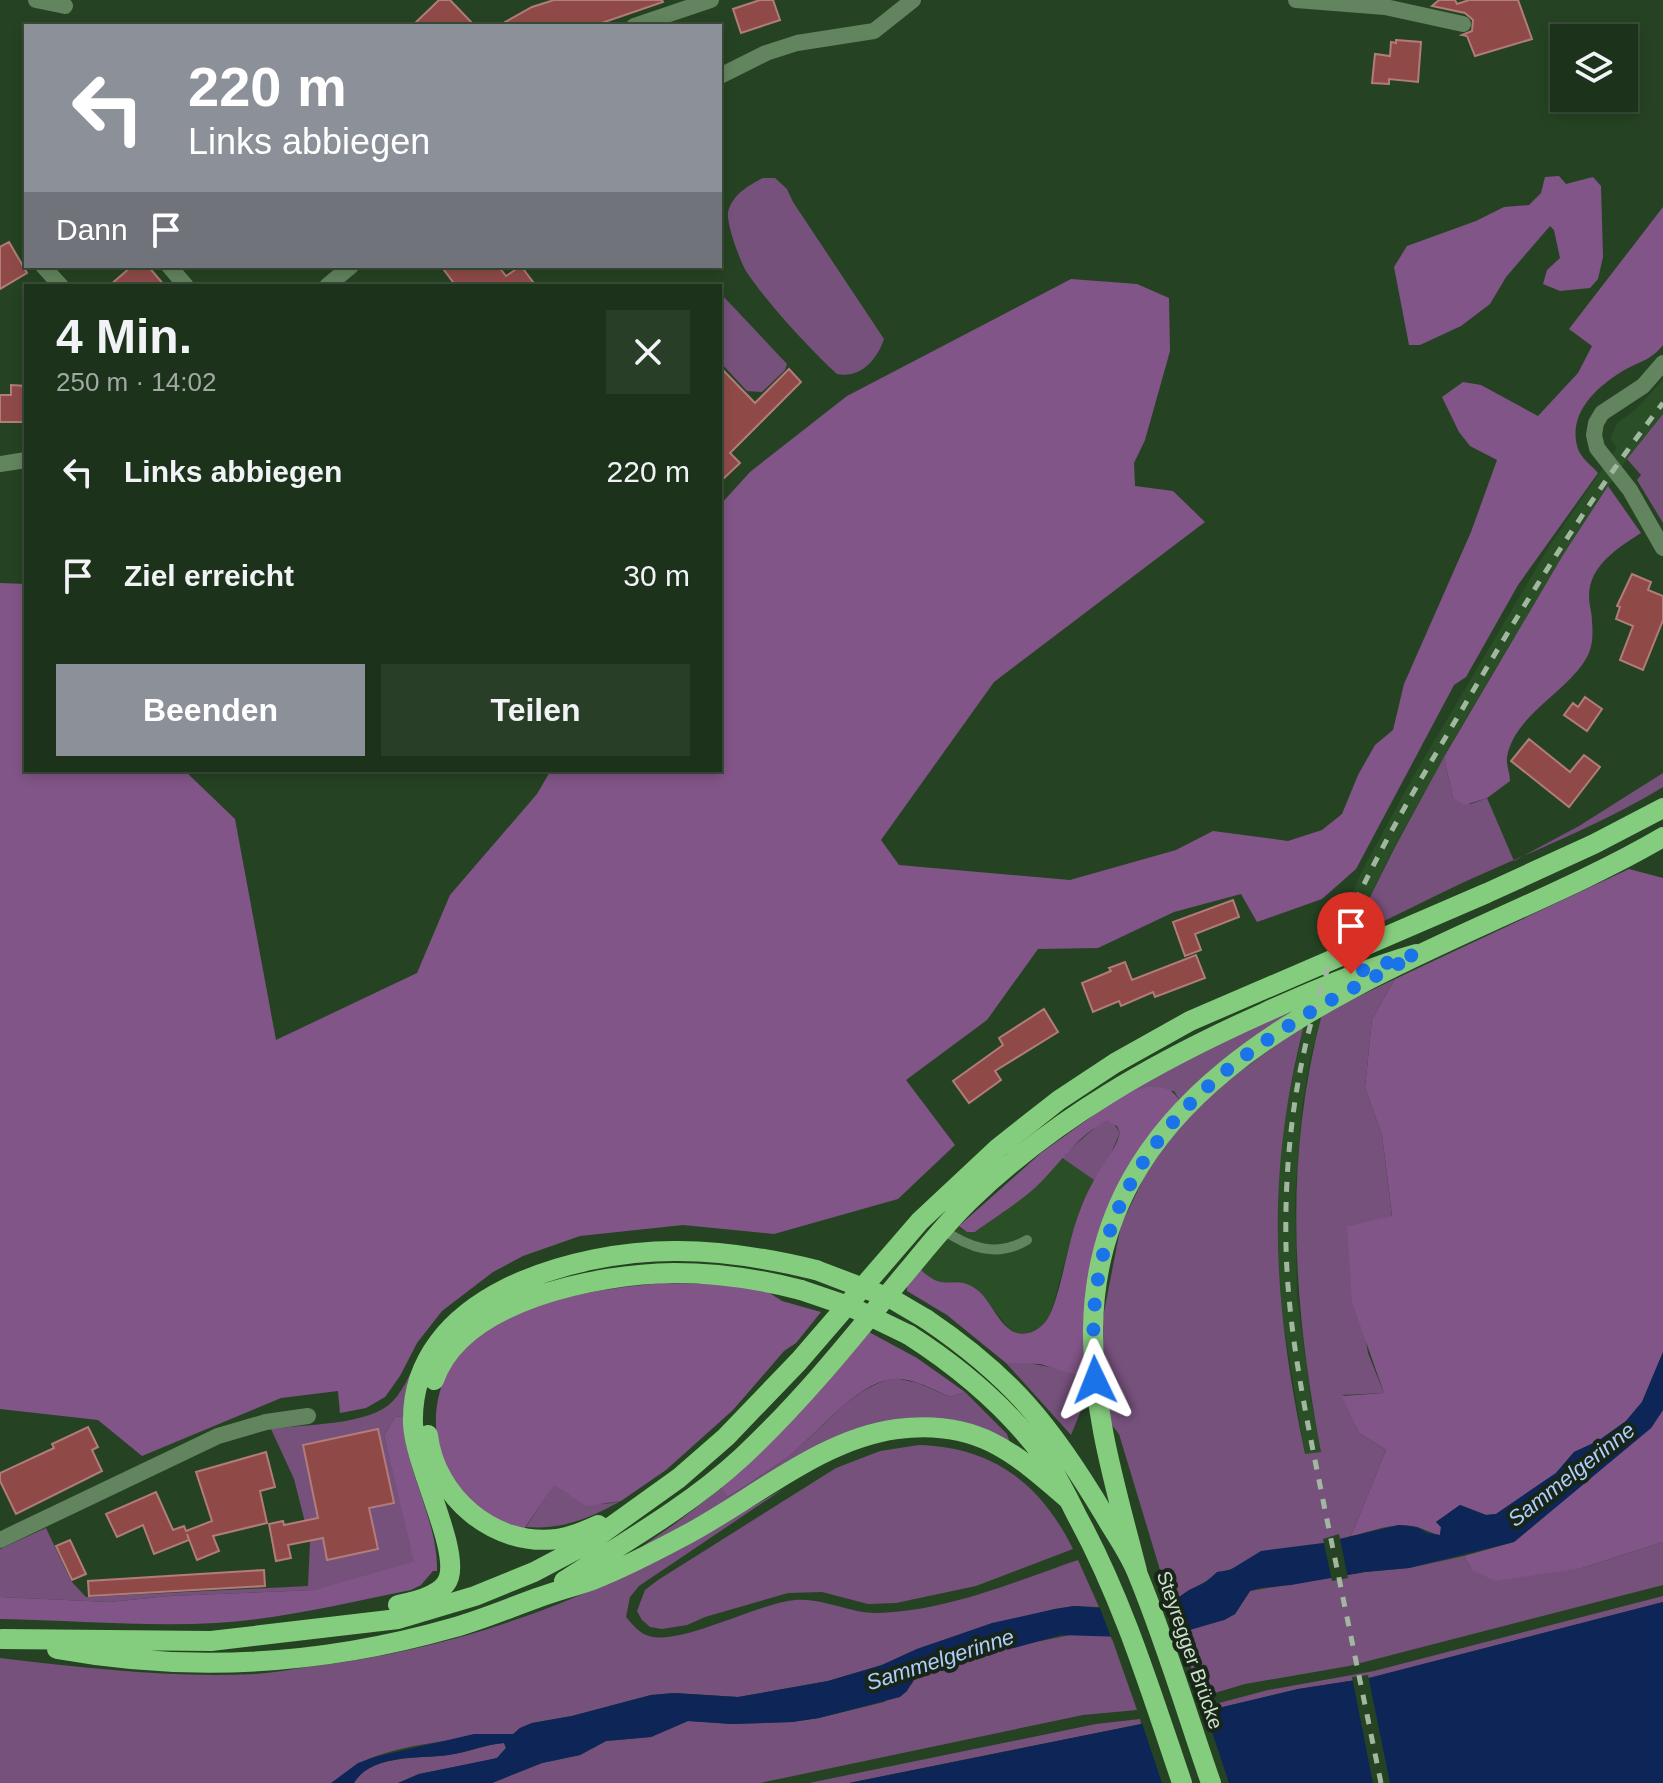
<!DOCTYPE html>
<html lang="de">
<head>
<meta charset="utf-8">
<style>
  body { margin:0; font-family:Helvetica,sans-serif; background:#293e27; color:#f1f3f6; height:100vh; display:flex; flex-direction:column; font-size:30px; white-space:nowrap }
  * { box-sizing:border-box; margin:0 }
  p { font-size:26px; color:#a0aaa2 }
  .icon { flex:none; width:44px; height:44px; fill:none; stroke:currentColor; stroke-width:2; stroke-linecap:round; stroke-linejoin:round }
  .map { position:relative; flex:1; overflow:hidden }
  .side { position:absolute; left:24px; top:284px; width:698px; height:488px; display:flex; flex-direction:column; background:#1c321a; border-radius:0px; box-shadow:0 4px 12px #0003,0 0 0 2px #3a4d39 }
  .side>* { flex:none }
  .banner { position:absolute; left:24px; top:24px; width:698px; height:244px; border-radius:0px; box-shadow:0 4px 12px #0003,0 0 0 2px #3a4d39; background:#8c9099; color:#fff; overflow:hidden }
  .buttons { position:absolute; left:1550px; top:24px; display:grid; gap:16px }
  .buttons a { display:grid; place-items:center; width:88px; height:88px; border-radius:0px; background:#1c321a; box-shadow:0 4px 12px #0003,0 0 0 2px #3a4d39; font-size:40px }
  .pin { position:absolute; display:grid; place-items:center; width:68px; height:68px; color:#fff; margin:-82px -34px; border-radius:50% 50% 50% 0; rotate:-45deg; box-shadow:0 0 8px #0007 }
  .pin .icon { rotate:45deg }
  .me { position:absolute; width:88px; margin:-44px; rotate:358deg; stroke-linejoin:round; filter:drop-shadow(0 0 6px #0008) }
  .turn { display:flex; align-items:center; gap:28px; height:168px; padding:0 32px; font-size:36px }
  .turn .icon { width:104px; height:104px; stroke-width:2.5 }
  .turn b { display:block; font-size:56px; line-height:68px }
  .then { display:flex; align-items:center; height:76px; padding:0 32px; background:#0003; gap:16px; font-size:30px }
  .round { display:grid; place-items:center; flex:none; width:84px; height:84px; border-radius:0px; background:#293e27 }
  .summary { display:flex; align-items:center; justify-content:space-between; height:136px; padding:0 32px }
  h1 { font-size:48px; font-weight:800; line-height:60px }
  .cta { display:flex; gap:16px; margin-top:auto; padding:16px 32px }
  .cta a { flex:1; height:92px; border-radius:0px; background:#8c9099; color:#fff; font-size:32px; font-weight:800; line-height:92px; text-align:center }
  .cta a+a { background:#293e27; color:#f1f3f6 }
  ul { padding:0; list-style:none }
  li { display:flex; align-items:center; gap:24px; height:104px; padding:0 32px }
  li div { flex:1 }
  li b { display:block; font-size:30px }
  li em { font-style:normal }
  .map>svg:first-child { display:block }
  .built { fill:#2a4e26 }
  .green { fill:#76517c }
  .forest { fill:#825588 }
  .water { fill:#0d2657 }
  .pier { fill:#254322 }
  .building { fill:#8f4a48; stroke:#b17c79; stroke-width:2 }
  .lines { fill:none; stroke-linecap:round; stroke-linejoin:round }
  .service { stroke:#62845e; stroke-width:10 }
  .minor { stroke:#62845e; stroke-width:16 }
  .primary { stroke:#85cd7e; stroke-width:20 }
  .rail { stroke:#a2b7a0; stroke-width:5; stroke-dasharray:10 10; stroke-linecap:butt }
  .primary-bridge { stroke:#85cd7e; stroke-width:20 }
  .route { stroke:#1a73e8; stroke-width:14; stroke-dasharray:0 25.2 }
  .labels { text-anchor:middle; stroke-width:8; stroke-linejoin:round; paint-order:stroke }
  .street-label { font-size:20px; fill:#cddfcb; stroke:#182617 }
  .water-label { font-size:22px; font-style:italic; fill:#b1ccfd; stroke:#182617 }
</style>
</head>
<body>
<div class="map">
<svg width="1663" height="1783" viewBox="0 0 1663 1783">
  <rect width="100%" height="100%" fill="#254322"/>
  <!-- built -->
  <path class="built" d="M1663,380v34l-36,45 -64,96 -106,179 -63,113 -44,90 -20,8 32,-74 51,-94 137,-232 67,-98 -7,-8 7,-16 19,-14z
    M1322,1014l-12,45 -8,48 -7,89 2,101 14,103 10,52 -16,3 -25,-152 -4,-75 1,-42 6,-62 21,-99z
    M1061,1157l33,23 -22,54 -22,82 -9,11 -13,6h-12l-10,-8 -28,-35 -21,-9 -11,3 -13,-3 -12,-11 38,-44 3,4 13,2 63,-47z"/>
  <!-- green -->
  <path class="green" d="M763,178h12l12,11 6,13 91,137c-7,21 -24,40 -47,35 -29,-27 -69,-70 -91,-103 -6,-10 -20,-48 -18,-59 4,-17 21,-27 35,-34z
    M723,296l64,68 -2,6 -23,22 -15,-1 -27,-29v-65z
    M1663,414v109l-26,-43 4,-5 -14,-16z
    M1444,757l9,41 18,6 16,-6 27,63 65,-35 84,-53v14c-64,39 -133,65 -201,96 -38,18 -75,37 -112,54l45,-90z
    M1395,979l-23,40 -7,69 17,47 10,82 -44,9 20,127 16,40 -41,2 16,38 27,17 -35,86 -134,37c-14,12 -32,19 -47,30l-51,-169 -8,-10 -8,-45 -1,-57 19,-97 32,-66 55,-64 96,-70c-39,154 -31,276 1,429l16,-2c-28,-149 -38,-290 1,-438z
    M1297,1007l-80,58 -37,36 -6,-10 -51,3 55,-32z
    M1107,1121l6,1 7,11 -12,27 -14,20 -33,-23 37,-32z
    M419,1356l-12,33 -4,27 -8,1 -11,19 31,125 -100,29 -145,6 -61,6 -109,-5v-48l46,-21 25,53 15,16 222,-11 2,-44 -16,-63 -23,-50c34,-5 98,-3 122,-28 12,-13 18,-30 26,-45z
    M1023,1362l37,7 15,6 8,-3 1,-6v37l-13,32 -65,-72z
    M895,1378l23,5 32,14 15,-5 42,42 4,12 -89,-25 -170,68 -128,70 52,-36 45,-35 6,9c22,-13 43,-26 63,-42 34,-27 61,-68 105,-77z
    M919,1445c74,2 122,39 154,104l-97,37 -80,17 -28,1 -46,-12 -34,1 -83,24 -18,8 -25,4 -12,-2 -8,-7 -5,-9 8,-21 13,-10 178,-112 44,-17z
    M554,1484c24,18 37,24 67,17 -31,17 -59,29 -95,26z
    M783,1489l-144,97 -9,11 -4,20c7,8 13,16 23,19 32,10 106,-32 146,-36 30,-2 55,14 84,13 68,-2 135,-31 199,-53l21,47 -25,-1 -19,3 -78,20 -60,20 -35,16 -54,16 -90,16 -64,-4 -23,2 -79,21 -40,7 -12,5 -6,6c-42,3 -116,10 -152,28 -12,6 -19,16 -31,21h-331v-125c85,10 169,20 255,16 18,-1 36,-5 54,-7 105,-13 206,-41 303,-86 59,-27 115,-60 171,-92z
    M1663,1542v43l-314,81 -104,18 -44,13 -22,-66 45,-11 11,-6 15,-23 115,-19 44,-4 55,-12 8,14 110,-2z
    M1663,1596v6l-294,76 -71,11 -92,22 -2,-4 64,-17 106,-19z
    M1075,1634l36,2 26,74 -54,5 -323,68h-268l50,-20 38,-8 26,-14 45,-4 37,-16 44,3 60,-2 27,-4 65,-16 28,-18 3,-8 7,-3 32,-6 37,-16z
    M1140,1719l1,5 -292,59h-40l287,-59z
    M504,1743l2,5 -9,10 -11,3 -67,13 -21,9h-44c18,-31 70,-23 100,-29 18,-3 33,-10 50,-11z"/>
  <!-- forest -->
  <path class="forest" d="M1559,176l7,8 27,-7 8,9 2,71 -5,22 -8,9 -30,3 -17,-7 4,-14 13,-12 -6,-28 -4,-4 -44,51 -16,27 -29,22 -41,19h-11l-15,-78 13,-21 69,-25 28,-14 25,-2 12,-12 4,-16z
    M1663,207v138c-12,16 -26,17 -42,27 -27,17 -54,43 -43,77 3,9 14,17 20,24l-80,112 -52,92 -12,8 -98,184 -34,30 -65,23 -16,-28 -67,18 -76,36 -60,1 -51,71 -81,60 49,65 -57,54 -124,35 -91,-9 -103,11 -57,20 -30,16 -51,39 -25,32 -17,33 -15,21 -19,11 -26,5 -2,-22 -57,7 -139,58 -44,-36 -98,-11v-826l26,1v186h158l51,49 41,221 141,-67 33,-78 87,-101 14,-24h169v-265l30,-33 97,-76 224,-117 66,5 32,14 1,53 -25,89 -11,23 1,23 38,5 32,31 -211,160 -113,158 18,25 171,15 106,-30 37,-19 75,10 34,-11 20,-16 16,-39 17,-30 18,-15 11,-46 67,-152 26,-72 -27,-14 -11,-14 -17,-35 21,-15 18,3 57,31 40,-43 14,-27 -23,-17z
    M1608,486l33,47c-23,15 -52,32 -52,64 0,8 3,16 3,24 1,13 1,25 -5,36 -19,35 -73,58 -80,100 -1,8 3,16 3,24l-23,17 -22,7 -12,-7 -9,-41 119,-202z
    M1629,869l34,9v474l-21,50 -16,19 -28,20 -24,11 -18,21 -60,41 -10,1 -26,-10 -24,17 5,5 -1,8c-10,-2 -15,-6 -24,-8 -20,-6 -46,5 -65,9l35,-86 -27,-17 -17,-37 42,-3 -32,-91 -5,-76 45,-10 -10,-81 -17,-47 7,-69 23,-40z
    M1147,1087c16,0 24,0 33,14 -55,58 -88,130 -95,210 -2,20 1,41 -2,61l-8,3 -35,-11 -34,-1 -59,-48 -40,-24v-8l14,-13c25,24 32,3 55,19 15,10 22,38 41,44 13,3 25,-5 31,-15 10,-16 18,-62 24,-83 5,-17 11,-35 20,-51 7,-15 18,-27 25,-42l3,-9 -3,-7 -10,-5c-30,14 -47,43 -70,65 -17,16 -43,32 -62,46h-8l-8,-6 82,-73 82,-59z
    M663,1283l73,2 32,7 14,9 39,11 -25,31 -12,8 -51,59 -67,60 -45,31 -35,5 -32,-21 -30,44c-17,-6 -35,-11 -49,-23 -51,-41 -52,-123 -3,-166 46,-40 133,-52 191,-57z
    M867,1331l50,27 48,34 -15,5c-18,-8 -39,-20 -58,-18 -37,5 -75,55 -103,77 -20,15 -41,29 -62,41l-6,-9z
    M1663,1410v132l-81,26 -87,13 -23,-11 -8,-14 50,-14 137,-114z
    M403,1416c1,54 35,102 34,155h-4l-12,14 -10,5c-65,13 -129,29 -195,33 -72,4 -144,-3 -216,-4v-22l109,5 61,-6 144,-6 100,-29 -30,-125 11,-19z"/>
  <!-- water -->
  <path class="water" d="M1663,1352v58l-12,18 -137,114 -105,26 -44,4 -74,13 -32,3 -9,3 -15,23 -11,6 -34,10 -66,7 -63,-2 -47,13 -23,3 -37,16 -38,9 -9,15 -7,6 -81,21 -27,4 -60,2 -44,-3 -37,16 -45,4 -26,14 -38,8 -50,20h-94l21,-9 78,-16 9,-10 -2,-5c-17,1 -33,8 -50,11 -31,6 -82,-2 -100,29h-23l27,-20 17,-6 99,-23h39l7,-6 12,-5 40,-7 79,-21 23,-2 64,4 90,-16 54,-16 35,-16 75,-26 63,-14 19,-3 41,3 41,-2 14,-4 19,-13 17,-8 11,-10 13,-2 31,-19 62,-8 76,-18 18,2 10,6 13,2 1,-8 -5,-5 24,-17 26,10 10,-1 60,-41 18,-21 24,-11 28,-20 16,-19z
    M1663,1602v181h-814l357,-72 92,-22 71,-11z"/>
  <!-- pier -->
  <path class="pier" d="M1339,1534l9,44 -16,3 -9,-42z
    M1167,1600l12,35 -55,6 -12,-1 -14,-37 36,2z
    M1368,1675l22,108h-17l-21,-106z
    M1204,1708l25,75h-67l-21,-63z"/>
  <!-- building -->
  <path class="building" d="M439,0h11l25,26h-63z
    M554,0h108l1,2 -70,24h-95l34,-19z
    M760,0h13l7,20 -39,13 -8,-24z
    M1439,0h16l2,4 12,-4h49l14,39 -57,17 -8,-20 -5,-1 10,-4 1,-11 -8,-7 -33,-7z
    M1396,40l25,2 -3,40 -29,-3v5l-17,-1 3,-29 15,2 1,-14 5,1z
    M9,242l18,31 -27,16v-42z
    M132,266h16l17,20h-56z
    M441,266h57l8,10 15,-10 15,20h-80z
    M720,367l35,36 34,-34 12,13 -71,71 10,10 -20,19z
    M11,385l15,1v36h-26v-27h11z
    M1632,574l19,8 -3,8 15,6v24l-20,50 -23,-10 13,-34 -17,-7 4,-12 -3,-1z
    M1585,697l17,12 -15,22 -23,-16 9,-12 5,4z
    M1529,739l41,33 14,-17 16,12 -31,40 -58,-46z
    M1233,900l6,17 -44,17 6,16 -16,6 -12,-34z
    M1196,955l9,23 -50,19 -2,-5 -32,14 -2,-5 -26,11 -11,-29 29,-12 -2,-3 16,-6 7,18z
    M1044,1009l14,23 -63,39 6,9 -32,23 -16,-22 50,-36 -4,-7z
    M88,1427l10,20 -6,3 10,21 -86,43 -16,-33v-8l54,-25 -2,-4z
    M378,1429l16,74 -25,5 9,41 -51,11 -4,-22 -35,7 3,13 -15,3 -7,-37 14,-3 1,4 34,-7 -15,-73z
    M266,1452l9,35 -15,4 7,32 -54,13 6,15 -22,9 -10,-26 2,6 -35,14 -11,-29 -26,12 -11,-23 50,-22 17,38 11,-4 2,5 26,-10 -16,-49z
    M70,1540l16,34 -14,6 -16,-34z
    M264,1570l1,16 -176,10 -1,-15z"/>
  <g class="lines">
    <!-- service -->
    <path class="service" d="M942,1229c27,19 55,29 85,11"/>
    <!-- minor -->
    <path class="minor" d="M36,0l29,6
      M1296,0l89,7 78,17
      M634,26l77,-26
      M720,76l46,-23 31,-10 77,-12 39,-31
      M43,266l18,20
      M169,266l17,20
      M327,286l24,-20
      M1663,363l-20,23 -41,27 -6,10 -2,12 3,13 33,42 33,58
      M0,464l26,-4
      M0,1540l218,-104 48,-14 42,-6"/>
    <!-- primary -->
    <path class="primary" d="M926,1319c86,58 126,108 179,197 11,19 25,38 33,59 28,68 49,139 73,208
      M909,1335c53,34 98,72 135,122 13,18 23,39 33,59 46,84 74,176 105,267
      M434,1380c28,-81 165,-106 240,-107 42,0 85,6 127,17
      M428,1435c7,62 66,112 129,104 14,-2 28,-8 41,-14
      M1137,1571c-20,-79 -45,-159 -44,-242 4,-298 364,-371 570,-492
      M564,1581c61,-39 125,-75 178,-124 58,-54 107,-115 157,-176 23,-27 45,-56 71,-81 85,-82 187,-139 294,-187 50,-23 99,-44 152,-59
      M398,1605c16,-3 46,-10 51,-28 9,-32 -34,-111 -36,-153 -4,-129 163,-174 265,-173 47,0 93,8 138,19
      M2,1639l209,2 187,-22 77,-23 59,-24 53,-28 92,-66 47,-41 73,-76 121,-140 78,-73 61,-48 56,-37 75,-42 297,-128 107,-49 69,-36
      M57,1649c132,24 265,16 395,-21 29,-8 57,-20 85,-30 19,-7 39,-12 58,-19 30,-12 59,-27 87,-42 68,-35 138,-98 215,-108 79,-10 116,22 172,71"/>
    <!-- rail -->
    <path class="rail" d="M1381,1783c-19,-93 -38,-185 -57,-278 -17,-85 -36,-171 -38,-259 -2,-96 11,-196 45,-286 35,-93 89,-179 139,-264 60,-102 121,-200 193,-293"/>
    <!-- primary-bridge -->
    <path class="primary-bridge" d="M816,1270l76,29 34,20
      M801,1290l50,17 58,28"/>
  </g>
  <g class="lines">
    <!-- route -->
    <path class="route" d="M1095,1380c-1,-26 -3,-53 0,-79 13,-128 94,-213 198,-278 39,-26 82,-45 123,-69l-65,20"/>
  </g>
  <g class="labels">
    <!-- street labels -->
    <g class="street-label">
      <text transform="translate(1190 1650) rotate(71)" y="7">Steyregger Brücke</text>
    </g>
    <!-- water labels -->
    <g class="water-label">
      <text transform="translate(1571 1474) rotate(-38)" y="8">Sammelgerinne</text>
      <text transform="translate(940 1659) rotate(-18)" y="8">Sammelgerinne</text>
    </g>
  </g>
</svg>
<div class="buttons">
<a><svg class="icon" aria-label="layers" viewBox="0 0 24 24"><path d="M12 4l9 5-9 5-9-5zM3 14l9 5 9-5"/></svg></a>
</div>
<div class="pin" style="left:1351px;top:974px;background:#d93025"><svg class="icon" aria-label="arrive" viewBox="0 0 24 24"><path d="M6 21V4h12l-3 4 3 4H6"/></svg></div>
<svg class="me" style="left:1095px;top:1380px" viewBox="-20 -20 40 40"><path d="M0-17L14 15 0 8-14 15z" fill="#1a73e8" stroke="#fff" stroke-width="4"/></svg>
<div class="banner">
<div class="turn"><svg class="icon" aria-label="left" viewBox="0 0 24 24"><path d="M17 20v-9H6M10 6l-5 5 5 5"/></svg><div><b>220 m</b>Links abbiegen</div></div>
<div class="then">Dann<svg class="icon" aria-label="arrive" viewBox="0 0 24 24"><path d="M6 21V4h12l-3 4 3 4H6"/></svg></div>
</div>
<section class="side">
<div class="summary"><div><h1>4 Min.</h1><p>250 m · 14:02</p></div><a class="round"><svg class="icon" aria-label="close" viewBox="0 0 24 24"><path d="M6 6l12 12M18 6L6 18"/></svg></a></div>
<ul>
<li><svg class="icon" aria-label="left" viewBox="0 0 24 24"><path d="M17 20v-9H6M10 6l-5 5 5 5"/></svg><div><b>Links abbiegen</b></div><em>220 m</em></li>
<li><svg class="icon" aria-label="arrive" viewBox="0 0 24 24"><path d="M6 21V4h12l-3 4 3 4H6"/></svg><div><b>Ziel erreicht</b></div><em>30 m</em></li>
</ul>
<div class="cta"><a>Beenden</a><a>Teilen</a></div>
</section>
</div>
</body>
</html>
